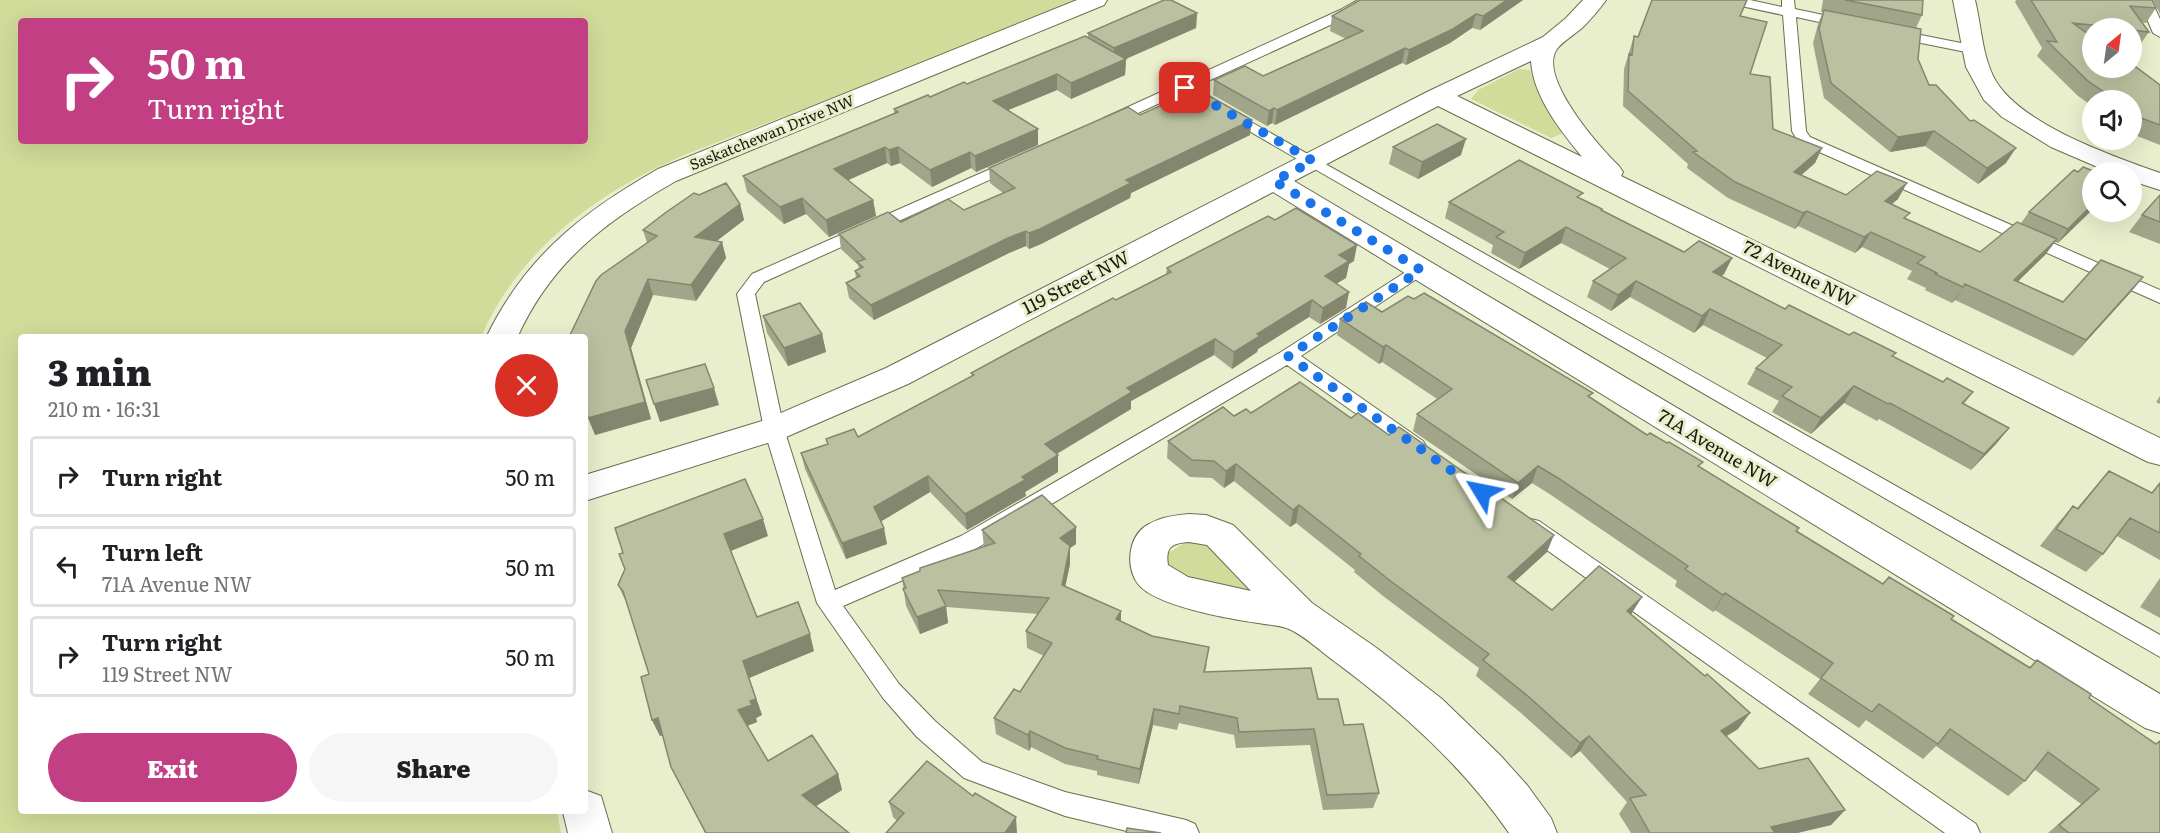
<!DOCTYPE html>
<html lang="en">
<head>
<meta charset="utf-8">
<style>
  body { margin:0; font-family:Literata,serif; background:#f6f6f6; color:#202124; height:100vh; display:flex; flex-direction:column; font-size:22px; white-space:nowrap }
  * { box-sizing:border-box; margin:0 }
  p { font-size:20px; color:#757577 }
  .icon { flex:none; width:33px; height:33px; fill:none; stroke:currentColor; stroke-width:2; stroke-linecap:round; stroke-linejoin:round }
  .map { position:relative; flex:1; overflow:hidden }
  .sheet { position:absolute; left:18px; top:334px; width:570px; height:480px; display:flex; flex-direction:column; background:#fff; border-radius:6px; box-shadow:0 6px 24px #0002 }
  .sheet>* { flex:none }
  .guide { position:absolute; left:18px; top:18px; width:570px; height:126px; border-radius:6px; box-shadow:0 6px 24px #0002; background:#c33f83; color:#fff; overflow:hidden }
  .needle { width:39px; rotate:29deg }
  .fabs { position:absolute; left:2082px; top:18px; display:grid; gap:12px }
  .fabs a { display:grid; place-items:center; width:60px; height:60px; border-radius:50%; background:#fff; box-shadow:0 6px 24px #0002; font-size:30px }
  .pin { position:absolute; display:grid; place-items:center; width:51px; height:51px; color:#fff; margin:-26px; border-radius:12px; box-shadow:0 3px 9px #0006 }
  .me { position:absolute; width:66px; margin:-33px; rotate:305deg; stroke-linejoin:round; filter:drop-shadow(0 0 4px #0008) }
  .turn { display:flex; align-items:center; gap:21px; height:126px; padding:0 30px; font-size:27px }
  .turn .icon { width:78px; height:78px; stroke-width:2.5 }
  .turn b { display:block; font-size:42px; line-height:51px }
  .round { display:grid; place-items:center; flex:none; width:63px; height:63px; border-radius:32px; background:#f6f6f6 }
  .summary { display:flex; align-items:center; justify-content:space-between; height:102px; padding:0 30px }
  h1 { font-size:36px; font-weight:800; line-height:45px }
  .button { display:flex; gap:12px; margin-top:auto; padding:12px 30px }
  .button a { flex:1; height:69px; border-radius:36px; background:#c33f83; color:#fff; font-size:24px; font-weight:800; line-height:69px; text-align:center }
  .button a+a { background:#f6f6f6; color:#202124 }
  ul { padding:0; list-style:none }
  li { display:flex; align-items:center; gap:18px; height:81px; margin:0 12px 9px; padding:0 18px; border:3px solid #e0e0e0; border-radius:6px }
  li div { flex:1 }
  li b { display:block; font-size:22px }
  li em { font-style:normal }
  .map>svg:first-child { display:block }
  .green { fill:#d1dc9a; fill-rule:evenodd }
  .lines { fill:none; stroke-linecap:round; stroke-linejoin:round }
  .service-casing { stroke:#696e4f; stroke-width:2 }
  .minor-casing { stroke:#696e4f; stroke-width:2 }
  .service { fill:#fff; fill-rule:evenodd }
  .minor { fill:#fff; fill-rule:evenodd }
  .wall { fill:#a1a68a }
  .shaded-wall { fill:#838770 }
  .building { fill:#bbc1a0; stroke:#838770; stroke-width:1.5 }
  .route { stroke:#1a73e8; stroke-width:10; stroke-dasharray:0 18 }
  .labels { text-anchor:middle; stroke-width:6; stroke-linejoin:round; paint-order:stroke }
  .far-street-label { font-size:15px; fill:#191b0e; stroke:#e9efcc }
  .street-label { font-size:18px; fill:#191b0e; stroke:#e9efcc }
</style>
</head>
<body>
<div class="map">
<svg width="2160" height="833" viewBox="0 0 2160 833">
  <rect width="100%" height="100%" fill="#e9efcc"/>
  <!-- green -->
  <path class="green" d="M0,0h1087l-395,152c-89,36 -172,95 -211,185l-460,1v474h536l4,21h-561zM21,21h564v120h-564z
    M1519,69l11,1 13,30 21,33 -13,5 -80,-39 7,-9z
    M1189,540c24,2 43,29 59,45l-1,4 -63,-6 -18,-13 -1,-15z"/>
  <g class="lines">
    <!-- service casing -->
    <g class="service-casing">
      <path id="service" d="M1358,0h15l-23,16 -236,108h-10l-2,-3 2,-3 236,-108z
        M1725,0h25l32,7v-7h12l1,9 57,12 2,3 -7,4 -51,-11 10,114 4,6 350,153v13l-361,-160 -7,-12 -9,-116 -56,-12z
        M2139,0h12l9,19v18l-7,-4z
        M1896,30l80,16 7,4 -7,4 -85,-17 -2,-3 2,-3z
        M1228,109l932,526v22l-937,-541 -2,-3z
        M1013,159l8,5 -3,3 -254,115 -9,12 29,135 51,161 126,-54 320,-184 134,-86h12l3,4 -129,86 122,85 3,5 -3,5 -7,2 -7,-2 -122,-86 -310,183 -134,58 56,78 36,37 47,41 83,30 121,28 9,4 4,9h-64l-70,-17 -101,-38 -47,-41 -34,-39 -66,-95 -53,-174 -27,-135 15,-20z
        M1531,519l8,2 437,303 4,9h-35l-422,-300 -3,-6 3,-6z"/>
    </g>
    <!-- minor casing -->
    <g class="minor-casing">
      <path id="minor" d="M1077,0h30l-3,5 -428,176c-70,40 -125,81 -159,157h-31c39,-81 95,-125 172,-169z
        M1583,0h23c-7,10 -16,20 -24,28 -8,7 -19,13 -25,21 -20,28 43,99 62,117l4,6 -2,4 539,262v27l-12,-3 -710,-356 -144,75 866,513v39l-15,-5 -872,-536 -365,192 -122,53 -201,64v-26l177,-54 124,-53 543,-277 114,-54 23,-19zM1531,61c2,35 29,69 51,96l-125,-61z
        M1953,0h22c6,24 7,53 18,76 23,47 119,80 167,97v17l-28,-9v-9h-23l-58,-25 -49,-30 -18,-17 -18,-33z
        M1189,514l17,1 27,10 79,78 66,46 64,50 58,56 27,30 24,33 6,15h-48c-47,-68 -109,-123 -175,-172 -14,-10 -29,-25 -45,-32 -8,-4 -21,-4 -31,-6 -28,-4 -103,-17 -120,-39 -13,-18 -10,-49 11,-60 12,-7 27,-9 40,-10zM1189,542l18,3 44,46 -63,-14 -20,-12c-3,-18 4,-22 21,-23z
        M585,790l16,6 11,37h-44l-5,-21h22z"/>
    </g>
    <!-- service -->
    <use href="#service" class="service"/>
    <!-- minor -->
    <use href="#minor" class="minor"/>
  </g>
  <!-- wall -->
  <path class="wall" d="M1360,0h163l-43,30 -8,-2 -22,15 -44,22 -4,-2 -127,62 -3,-2 -5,3 -54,-31 1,-15 49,-4 83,-37 -16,-8 2,-15z
    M1823,0h100l-1,15 -6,13 2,31 11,26 77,78 -28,21 -53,-38 -35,6 -66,-54 -11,-55 5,-19 5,-12h-2z
    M2016,0h136l4,8 -10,15 -4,-1 7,10 -10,14h-7v-18h-40v40l68,17v60l-28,-11v-34h-40v6l-14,-10 -41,-40 5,-8 -27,-46z
    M2153,0h7v14z
    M1197,13l-1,15 -70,31 -1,16 -54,24 -14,-9 -49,20 30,35 -62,27 -5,-4 -39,19 -32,-24 -9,3 -4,-3 -39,17 25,20 3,16 -47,21 -23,-23 -22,10 -37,-32 -4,-16 151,-62v-5l73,-25 121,-46v-5z
    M1740,16l10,58 23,55 49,19 -7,15 -14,12 45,20 52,4 -7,5 16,15 73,33 41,-29 8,-11 49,-40h14v38l-34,33 -3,-1 -10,13 -27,26 45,21 80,-25 -13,16 -57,63 -118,-56 -3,3 -27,-13 1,-2 -19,-9 5,-8 -50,-24 -7,6 -57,-27 -3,3 -67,-31 -41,-30 1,-4 -65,-58 1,-37 10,-33 4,1z
    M1140,115l110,20 -119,58 -1,5 -89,46 -12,5 -3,-3 -17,7 -135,67 -25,-22 -3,-15 10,-5 -1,-7 4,-2 -1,-4 -17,-16 -2,-15 125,-24 39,-17 -13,-10 -1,-15z
    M1393,147l68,8 -43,24 -29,-15z
    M699,195l41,9 4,16 -28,21 6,1 4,16 -30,43 -43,-6 -22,53 20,71 -56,16 52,-192 -4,-13z
    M2160,195v49l-31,-12 13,-17z
    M1581,198l21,11v2l82,41 48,6 -8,16 -3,2 64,33 108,48 50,25 30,10 -9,12 45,24 -13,16 -25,26 -92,-51 -2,2 -33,-18 -33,31 -39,-22 7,-11 -32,-17 9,-16 11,-10 -64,-33 -9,8 -64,-36 -19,14 -24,-14 6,-16 17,-12 -49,-26 -42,26 -28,-16 2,-8 -48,-27 4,-16z
    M1354,261l-5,3 -3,14 -10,6 10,24 -26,16 -11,-7 -51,32 -1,3 -25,17 -18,-14 -83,46v8l-74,45 1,18 -33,20 1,4 -59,34 -37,-38 -49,29 6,23 -41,15 -41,-90 -4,-16 26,-9 -1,-5 32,-2 114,-61 -1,-3 195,-99 1,-6z
    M1414,299l176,99 57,37 152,93 -2,3 86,53 68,35 79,48 7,-7 52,38 67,46 4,-3v92h-112l33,-29 -47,-35 -9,12 -17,15 -72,-50 -13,13 -57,-39 -7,8 -51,-34 12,-15 -105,-69 -2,2 -38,-26 2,-5 -126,-86 -19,-12 -20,16 -99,-68 4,-17 20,-15 -55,-37 -3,2 -42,-29 3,-16 42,-7z
    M763,316l59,18 4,18 -38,14 -21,-33z
    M2160,396v8l-4,-2z
    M1251,413l100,5 196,134 -33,30 38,28 80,3 -1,2 107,114 -12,7 33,33 86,41 -14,15 -34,8h-166l-12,-19 8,-12 -47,-51 -9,7 -50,-45 -45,-37 3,-8 -96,-72 -29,-24 1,-2 -59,-47 -6,4 -56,-46 -10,7 -12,-10 -22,-1 -23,-19 1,-17 66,-25z
    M2109,471l42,22 9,-10v77l-43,-24 -14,18 -17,18 -46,-26 18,-23 15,-17 4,2z
    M982,530l94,14 -6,4v16l-5,23 56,35 86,42 -2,8 113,27 26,26 35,68 -6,15 -50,2 -13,-65 -74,3 -2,-13 -55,-12 -2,7 -24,-5 -14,59 -42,-9v-4l-32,-7 -34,-17 -2,4 -33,-17 -2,-16 26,-26 24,-36 -17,-8 -1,-17 12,-17 -92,-7 2,16 -28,11 -14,-28 -4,-28 82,-31z
    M768,536l-37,15 26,66 57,34 -65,27 13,37 -6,3 1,4 -10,4 21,35 70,13 4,16 -26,16 33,27h-144l-34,-66 -8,-32 -3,1 -8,-16 -3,-46 -22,-70 -9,-19 7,-16 -2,-16z
    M2160,578v40l-20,-11z
    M889,802l128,30 -120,-11 -4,-4z"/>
  <!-- shaded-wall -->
  <path class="shaded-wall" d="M1507,0h16l-43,30 3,-14z
    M1197,13l-1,15 -82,36v-16z
    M1476,14l-4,14 -22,15 -44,22 3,-15z
    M1405,48l-3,15 -127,62 2,-15z
    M1126,59l-1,16 -54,24v-16z
    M1057,74v16l-63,26 -1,-15z
    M1274,108l-2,15 -5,3 2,-15z
    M1252,120l-2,15 -119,58 -1,5 -89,46 -12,5v-16l97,-53z
    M1038,129v16l-62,27 -1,-16z
    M1934,131l-9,15 -35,6 8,-15z
    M1466,139l-5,16 -43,24 4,-17z
    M885,147l2,16 -50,22 -3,-16z
    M898,147l2,16 -9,3 -2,-16z
    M1822,148l-7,15 -28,25 7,-16z
    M2016,148l-10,15 -28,21 9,-16z
    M970,152l1,16 -39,19 -2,-17z
    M1907,183l-9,16 -22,18 9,-16z
    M802,198l4,16 -22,10 -4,-17z
    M873,200l3,16 -47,21 -3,-17z
    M740,204l4,16 -44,34 -5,-17z
    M2092,205v5l-34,33 10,-14z
    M1807,211l-9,15 -3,3 8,-16z
    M1566,227l-5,16 -42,26 6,-16z
    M1026,231v15l-17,7 -135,67 -3,-15 137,-67z
    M1871,232l-9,15 -7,6 9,-16z
    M2057,239l-12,16 -42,41 11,-16z
    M722,242l4,16 -30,43 -5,-16z
    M1357,245l-3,16 -5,3 -3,14 -24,14 3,-16 14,-21z
    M1732,258l-8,16 -18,15 7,-17z
    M2143,277l-13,16 -57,63 13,-16z
    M648,279l5,16 -22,53 20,71 -56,16 -7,-17z
    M1636,281l-6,16 -19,14 7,-16z
    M1965,284l-10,16 -3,3 11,-16z
    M1349,292l-3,16 -26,16 3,-16z
    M1312,300l-3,17 -51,32 -1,3 -25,17 2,-17 23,-18z
    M1710,309l-7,16 -9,8 8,-17z
    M822,334l4,18 -38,14 -4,-18z
    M1215,339l-1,16 -83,46v8l-85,51 -1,-16 82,-56z
    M1386,345l-4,17 -3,2 4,-17z
    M1854,386l-10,17 -33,31 10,-16z
    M714,388l5,17 -59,17 -6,-18z
    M2009,428l-13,16 -25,26 13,-16z
    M1058,455v17l-33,20 1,4 -59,34 -2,-16 57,-37z
    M1236,464l-2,17 -10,7 2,-17z
    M1538,466l-6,17 -20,16 6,-16z
    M928,476l2,16 -53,32 -3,-17z
    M1299,505l-3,18 -6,4 3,-17z
    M763,519l5,17 -38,15 -6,-17z
    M1076,527v17l-6,4v16l-8,38 -2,-64z
    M884,528l3,16 -41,15 -4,-16z
    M1554,535l-7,17 -46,42 7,-17z
    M1725,593l-10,17 -2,2 10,-17z
    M1642,597l-10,16 -15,15 10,-17z
    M946,606l2,17 -28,11 -3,-17z
    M1121,611v17l-5,-9z
    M810,634l4,17 -65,27 13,37 -6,3 1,4 -13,5 -6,-17 5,-49z
    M1154,709l-1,16 -14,59 1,-15z
    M1750,713l-12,16 -29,18 12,-16z
    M658,718l8,16 -6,2 -8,-16z
    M1030,731l1,16 -2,4 -1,-16z
    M1589,736l-9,15 -9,7 9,-15z
    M838,774l4,16 -34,21 -6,-16z
    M1845,810l-14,15 -34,8h-31l5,-6z
    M1016,817l1,16h-12z"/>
  <!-- building -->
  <path class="building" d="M1164,0h7l26,13 -83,35 -26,-15z
    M1360,0h147l-24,16 -7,-2 -23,15 -44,21 -4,-2 -128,62 -3,-2 -5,3 -55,-31 31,-14 18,10 100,-45 -31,-15z
    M1652,0h95l-7,16 27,6 -17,52 20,3 3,52 49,19 -28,24 52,23 31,-24 30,12 -22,18 25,12 -6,5 76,34 37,-30 40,17 -43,41 49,22 38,-42 42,17 -57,63 -121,-56 -2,3 -28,-13 2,-1 -20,-10 8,-6 -54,-25 -7,5 -57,-26 -4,2 -68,-31 -42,-30 4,-1 -69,-60 1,-37 3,1 2,-19 4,1z
    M1845,0h78l-1,15z
    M2031,0h121l4,8 -26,-2 19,26 -17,-2v-2h-12l-47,-5 19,14v31h40v-4l28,21v40l-19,-7 -9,-7v-11h-16l-28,-19 -41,-40 10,1z
    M1824,10l97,19 -3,30 11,26h7l34,36 4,-1 42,28 -29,20 -53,-37 -36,6 -67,-54 -12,-54z
    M1085,36l41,23 -55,24 -14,-9 -64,27 45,28 -63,27 -5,-4 -40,18 -32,-23 -9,3 -4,-3 -51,22 39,31 -47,20 -24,-22 -22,9 -37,-31 155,-64 -4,-3 34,-14 2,2 34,-15 3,2z
    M1197,89l55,31 -126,60 5,3 -91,46 -11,4 -3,-2 -18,7 -137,67 -25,-22 14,-7 -5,-5 8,-4 -6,-5 8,-3 -26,-25 49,-22 13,10 47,-23 16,11 51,-22 -26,-20 139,-61 12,8z
    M1437,124l29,15 -44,23 -29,-15z
    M1519,160l64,33 -6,4 25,12 -1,1 83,42 15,-11 33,17 -19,14 72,37 4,-4 60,30 5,-3 42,21 -4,3 51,26 4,-4 26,14 -11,11 47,25 -25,26 -94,-51 -2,1 -34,-18 -33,32 -39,-22 10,-9 -36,-19 26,-23 -72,-36 -8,7 -66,-35 -18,14 -25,-14 33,-23 -60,-31 -41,26 -29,-16 8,-5 -55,-30z
    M2083,167l13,5h-4v33l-24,24 -39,-17 45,-42 4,2z
    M726,183l14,21 -45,33 27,5 -31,43 -43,-6 -23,52 20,71 -57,16 -3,-14v-66l-16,-1 27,-56 5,-6 56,-39 -14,-6 22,-17 29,-20 5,2z
    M2160,195v27l-18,-7z
    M1296,208l61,37 -18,10 10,6 -24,15 24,16 -26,16 -11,-8 -55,34 3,2 -26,16 -19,-13 -88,49 5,4 -87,52 13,11 -36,22 3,3 -60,34 -37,-38 -54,31 10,21 -42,15 -41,-90 27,-9 -2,-5 28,-10 4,8 116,-62 -3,-2 52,-28 90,-47 3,2 55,-28 -4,-4 101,-52 7,4z
    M1424,293l169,100 -5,3 59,39 3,-2 17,10 2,-1 34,20 -5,4 101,62 -3,3 87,53 6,-7 65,39 -3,3 79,49 7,-8 54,34 -2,4 67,46 4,-3v92h-91l-10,-8 40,-36 -51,-37 -23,29 -75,-52 -12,15 -59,-40 -7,8 -51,-34 12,-15 -108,-70 -2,2 -38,-26 3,-3 -130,-88 -20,-12 -20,17 -101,-69 35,-25 -66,-44 -3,2 -43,-28 26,-17 16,10 26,-16 6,3z
    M800,303l22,31 -38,14 -21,-32z
    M705,364l9,24 -60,16 -8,-24z
    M1300,382l51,36 7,-5 31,22 10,-8 155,108 -46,42 44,33 47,-44 43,31 -15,14 78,65 2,-2 43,39 -29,18 38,38 49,-11 37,52 -74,17 4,6h-125l-20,-35 16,-3 -57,-59 -9,7 -51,-46 -46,-37 6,-6 -101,-75 -29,-23 2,-2 -62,-49 -6,5 -57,-46 -10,7 -12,-10 -22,-1 -24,-19 55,-34 11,9 12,-7 5,4z
    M2109,471l43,22 8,-10v50l-30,-15 -27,36 -47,-25 17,-23 5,3z
    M745,479l18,40 -39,15 33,83 41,-15 12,32 -67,27 13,38 -6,2 2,4 -14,5 30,51 44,-26 26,39 -36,21 47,38h-143l-35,-66 -13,-49 -6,2 -11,-43 8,-3 -26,-83 -5,-6 7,-16 -6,-15 4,-1 -8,-25z
    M1042,495l34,32 -16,11 10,8 -8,39 59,26 -5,8 36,17 57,11 -5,25 107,-4 7,31h20l6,26 19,-1 16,69 -52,2 -13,-66 -75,3 -2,-14 -57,-12 -1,8 -25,-5 -14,60 -43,-10 1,-3 -33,-8 -35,-17 -2,4 -34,-17 20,-29 6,3 32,-49 -26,-12 23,-33 -111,-8 8,16 -29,11 -14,-28 3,-1 -4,-10 18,-7v-3l75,-25 -13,-13z
    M927,761l46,35 2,-3 41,24 -11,16h-119l18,-20 -15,-11z
    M1127,828l34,5h-35z"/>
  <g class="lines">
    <!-- route -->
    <path class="route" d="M1185,88l128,73 -39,20 147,89 -133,86 194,136"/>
  </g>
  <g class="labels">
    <!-- far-street labels -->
    <g class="far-street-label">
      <text transform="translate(772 133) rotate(-22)" y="5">Saskatchewan Drive NW</text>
    </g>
    <!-- street labels -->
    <g class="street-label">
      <text transform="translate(1799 274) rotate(27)" y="6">72 Avenue NW</text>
      <text transform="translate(1076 283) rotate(-27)" y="6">119 Street NW</text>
      <text transform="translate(1717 449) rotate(31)" y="6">71A Avenue NW</text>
    </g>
  </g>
</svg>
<div class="fabs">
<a><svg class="needle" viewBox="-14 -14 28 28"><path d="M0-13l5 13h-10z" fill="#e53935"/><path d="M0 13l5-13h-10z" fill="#757577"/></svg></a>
<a><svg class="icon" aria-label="sound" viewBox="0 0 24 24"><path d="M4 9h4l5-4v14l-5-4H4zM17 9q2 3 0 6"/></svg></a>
<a><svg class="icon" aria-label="search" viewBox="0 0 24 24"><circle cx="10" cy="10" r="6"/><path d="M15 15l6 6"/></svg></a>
</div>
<div class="pin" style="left:1185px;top:88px;background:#d93025"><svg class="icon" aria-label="arrive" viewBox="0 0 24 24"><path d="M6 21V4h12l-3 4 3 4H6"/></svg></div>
<svg class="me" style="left:1482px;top:492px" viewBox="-20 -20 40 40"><path d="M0-17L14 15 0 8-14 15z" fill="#1a73e8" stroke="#fff" stroke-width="4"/></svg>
<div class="guide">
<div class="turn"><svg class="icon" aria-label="right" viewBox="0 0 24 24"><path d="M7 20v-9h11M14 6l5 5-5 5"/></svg><div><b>50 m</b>Turn right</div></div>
</div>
<section class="sheet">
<div class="summary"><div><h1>3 min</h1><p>210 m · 16:31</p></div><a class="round" style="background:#d93025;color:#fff"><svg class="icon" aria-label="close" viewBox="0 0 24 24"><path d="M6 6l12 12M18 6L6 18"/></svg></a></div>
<ul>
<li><svg class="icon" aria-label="right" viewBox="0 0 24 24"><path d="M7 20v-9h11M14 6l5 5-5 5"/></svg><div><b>Turn right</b></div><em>50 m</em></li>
<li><svg class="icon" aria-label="left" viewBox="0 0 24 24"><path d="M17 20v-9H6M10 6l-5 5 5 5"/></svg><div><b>Turn left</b><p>71A Avenue NW</p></div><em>50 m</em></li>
<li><svg class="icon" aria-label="right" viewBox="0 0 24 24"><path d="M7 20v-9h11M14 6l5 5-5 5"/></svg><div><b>Turn right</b><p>119 Street NW</p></div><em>50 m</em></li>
</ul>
<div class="button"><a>Exit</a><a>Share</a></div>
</section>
</div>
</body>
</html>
